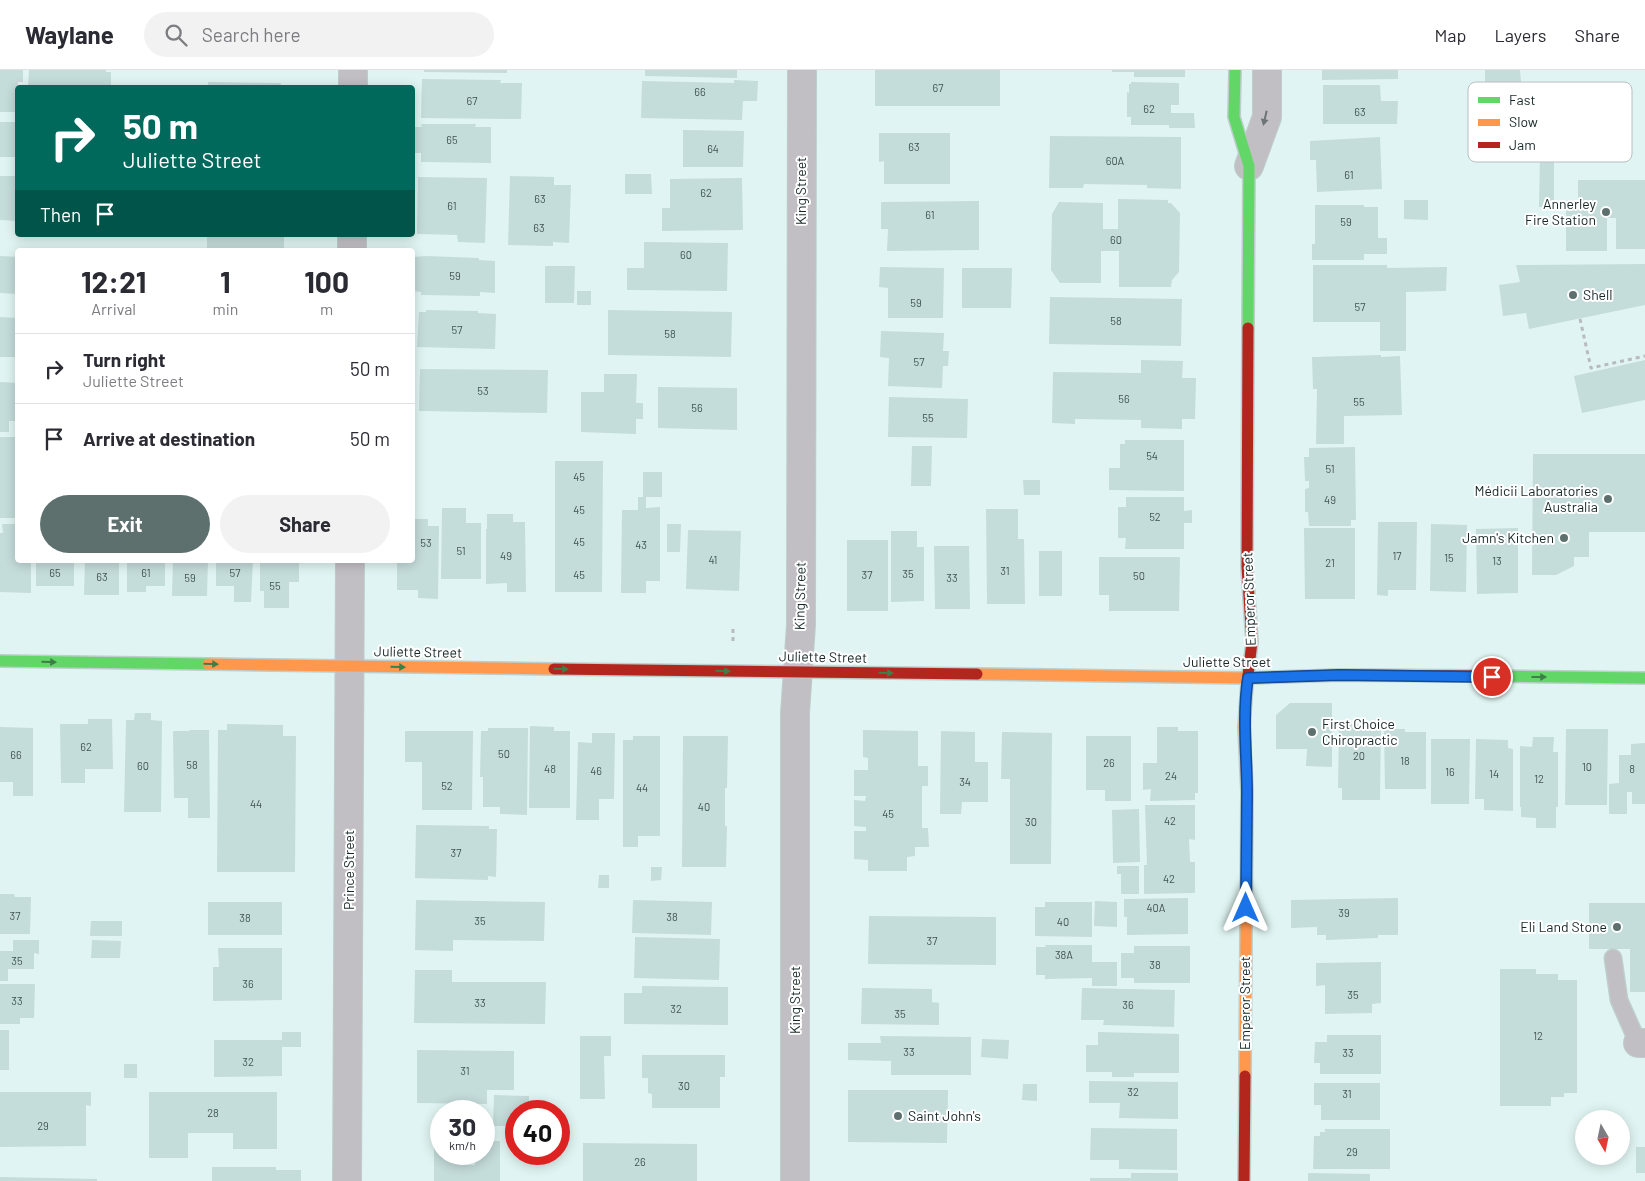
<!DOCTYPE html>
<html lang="en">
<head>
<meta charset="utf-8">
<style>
  body { margin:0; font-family:Barlow,sans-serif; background:#f2f2f3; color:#2b2b33; height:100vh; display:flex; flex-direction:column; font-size:19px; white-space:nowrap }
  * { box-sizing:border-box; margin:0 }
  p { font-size:16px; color:#7c7c81 }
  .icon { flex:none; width:28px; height:28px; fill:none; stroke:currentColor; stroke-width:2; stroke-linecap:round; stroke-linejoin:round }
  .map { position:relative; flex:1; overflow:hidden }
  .panel { position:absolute; left:15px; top:178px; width:400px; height:315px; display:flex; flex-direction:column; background:#fff; border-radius:5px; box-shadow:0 2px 12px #0003 }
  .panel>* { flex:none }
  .top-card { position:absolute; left:15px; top:15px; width:400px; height:152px; border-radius:5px; box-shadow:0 2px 12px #0003; background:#00695c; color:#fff; overflow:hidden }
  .needle { width:32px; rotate:171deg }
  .fabs { position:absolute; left:1575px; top:1040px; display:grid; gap:10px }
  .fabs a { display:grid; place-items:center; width:55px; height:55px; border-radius:50%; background:#fff; box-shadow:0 2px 12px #0003; font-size:25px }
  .speed { position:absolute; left:430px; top:1030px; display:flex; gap:10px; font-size:25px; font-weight:700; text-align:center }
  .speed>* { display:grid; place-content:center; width:65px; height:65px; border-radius:50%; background:#fff; box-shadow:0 2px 12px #0003; line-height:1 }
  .speed small { font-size:12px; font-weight:400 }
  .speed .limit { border:8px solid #d22; background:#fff; color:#111 }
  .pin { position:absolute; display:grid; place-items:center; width:42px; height:42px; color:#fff; margin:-21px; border:2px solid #fff; border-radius:50%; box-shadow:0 1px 5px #0007 }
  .me { position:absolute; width:55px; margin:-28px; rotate:0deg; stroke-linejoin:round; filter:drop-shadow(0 0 4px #0008) }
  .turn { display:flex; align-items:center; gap:18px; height:105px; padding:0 25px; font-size:22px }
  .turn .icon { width:65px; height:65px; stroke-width:2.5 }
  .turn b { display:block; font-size:35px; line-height:42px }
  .then { display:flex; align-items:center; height:48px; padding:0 25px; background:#0003; gap:10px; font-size:19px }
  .eta { display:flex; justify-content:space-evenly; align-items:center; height:85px; text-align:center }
  .eta b { font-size:30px; font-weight:700; line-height:35px }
  .cta { display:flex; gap:10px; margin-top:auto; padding:10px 25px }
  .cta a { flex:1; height:58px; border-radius:30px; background:#5d706e; color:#fff; font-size:20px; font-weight:700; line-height:58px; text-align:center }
  .cta a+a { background:#f2f2f3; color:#2b2b33 }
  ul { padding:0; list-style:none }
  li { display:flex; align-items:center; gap:15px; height:70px; padding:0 25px; border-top:1px solid #e1e1e2 }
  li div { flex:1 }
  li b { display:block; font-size:19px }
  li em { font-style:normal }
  header { display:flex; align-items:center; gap:30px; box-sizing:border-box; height:70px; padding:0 25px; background:#fff; border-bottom:1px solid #e1e1e2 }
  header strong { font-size:24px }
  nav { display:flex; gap:28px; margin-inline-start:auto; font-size:18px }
  .search { width:350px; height:45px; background:#f2f2f3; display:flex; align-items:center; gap:12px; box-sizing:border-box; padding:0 18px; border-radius:28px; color:#7c7c81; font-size:19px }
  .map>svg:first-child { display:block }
  .building { fill:#c4dcda }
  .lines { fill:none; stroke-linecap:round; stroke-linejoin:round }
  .lane-casing { stroke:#bdcecc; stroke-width:19 }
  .street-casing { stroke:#bdcecc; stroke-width:30 }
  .fast-casing { stroke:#bdcecc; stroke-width:14 }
  .slow-casing { stroke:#bdcecc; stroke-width:14 }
  .jam-casing { stroke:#bdcecc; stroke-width:14 }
  .path { stroke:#b8bbbd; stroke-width:3; stroke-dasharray:4 4; stroke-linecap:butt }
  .lane { stroke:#c2bfc4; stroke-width:16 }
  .street { stroke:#c2bfc4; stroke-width:28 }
  .fast { stroke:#63d668; stroke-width:11 }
  .slow { stroke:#ff974d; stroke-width:11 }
  .jam { stroke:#b3261e; stroke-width:11 }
  .oneway { fill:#6c7475 }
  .oneway2 { fill:#3c7f47 }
  .route-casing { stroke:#114b97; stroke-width:12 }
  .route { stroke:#1a73e8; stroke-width:9 }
  .poi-dot { fill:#5d706e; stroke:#fff; stroke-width:2 }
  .labels { text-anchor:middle; stroke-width:4; stroke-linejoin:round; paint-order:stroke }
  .number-label { font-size:11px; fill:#425654 }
  .street-label { font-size:14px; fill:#162826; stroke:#fff }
  .poi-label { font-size:14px; fill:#162826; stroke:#fff; text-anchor:end }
  .key { fill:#fff; stroke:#b9bebe; stroke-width:1 }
  .key-label { font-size:14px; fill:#162826 }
</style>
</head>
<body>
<header>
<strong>Waylane</strong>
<div class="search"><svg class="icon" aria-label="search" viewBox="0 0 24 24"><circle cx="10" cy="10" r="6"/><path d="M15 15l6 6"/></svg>Search here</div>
<nav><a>Map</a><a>Layers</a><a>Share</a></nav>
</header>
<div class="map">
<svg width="1645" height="1111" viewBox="0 0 1645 1111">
  <rect width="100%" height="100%" fill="#e0f5f3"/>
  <!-- building -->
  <path class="building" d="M0,0h23v12h-5l-1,30h-17z
    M29,0h77v2h5v15l-83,1z
    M424,0h83v3l-83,-1z
    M645,0h92v8l-92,-2z
    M875,0h125v36h-125z
    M1112,0h73v7h-51v-5h-22z
    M1322,0h76v9l-76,1z
    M1485,0h35l1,12h-36z
    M422,9l79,1 -1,3h22l-1,36 -100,-1z
    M734,10l24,1 -1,20h-14l-1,19 -101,-2 1,-37 92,2z
    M208,12l73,1 -1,5h-72z
    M1131,12l48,1v22h-8v8h23l1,15h-26v-3h-38v-8h-4v-25l2,1v-9h2z
    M1323,15h57l1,16h17l-1,23h-74z
    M0,52h18v35h-18z
    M421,54h55l-1,3h16v36l-70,-1v-9h-9v-26h10z
    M683,60l61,1 -1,36h-60z
    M879,63h71v51h-66v-23l-5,1z
    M1050,66l131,1v52l-34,-1v-3l-63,-1 -1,4h-34z
    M1380,67l2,52 -65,3 -1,-32h-6v-19z
    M1540,85h14v52h-15z
    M625,104h26l1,20h-27z
    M0,106h18v45l-18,-1z
    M510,106l44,1v8h17l-2,58 -16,-1v4l-45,-1z
    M418,107l69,1 -2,65 -27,-1 -1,-7 -40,-1z
    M742,108l1,52 -81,1v-23h8v-29z
    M1578,110h67v69h-29v-31h-9v33h-41v-45h12z
    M1118,129l50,1v3h3l9,10 -1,59 -7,8 -1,7h-52v-36h-18v32h-41l-9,-13 1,-56 7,-12 44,1v26h15z
    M1404,130h24v20l-24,-1z
    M979,131v49l-92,1 1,-22h-7v-27z
    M1315,135h49v2h14v31h9v16h-23v6h-52v-16h3z
    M207,165h77v15l-77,-1z
    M644,172l84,1 -1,48 -100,-1v-22h17z
    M0,186l18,1v37l-18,-1z
    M426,186l53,2v2l16,1v32l-15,-1v4l-59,-1v-3l-7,-1v-34z
    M1645,194v41l-116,24 -3,-16 -23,3 -4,-31 21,-3 -4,-17z
    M1313,195h74v3l60,-1 -1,24 -40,1v59h-26v-29h-67z
    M545,196h30l-1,37h-29z
    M880,197l64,1 -1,50h-55v-30l-9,-1z
    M962,198h50l-1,40h-49z
    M577,221h14v14h-14z
    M1050,227l132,2 -1,47 -132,-2z
    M426,240l52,1v2l18,1 -1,35 -78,-2 2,-35h7z
    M608,240l124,2 -1,45 -123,-2z
    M0,247l18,1v39h-18z
    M881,261l63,2 -1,18h6l-1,15h-5l-1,22 -54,-2 1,-28 -9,-1z
    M1381,285v2l19,-1 2,59 -58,1v28h-28l1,-55h-4l-1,-32z
    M1141,290l42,1 -1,17h14l-1,41h-13v10l-41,-1v-8l-66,-1v5l-23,-1 1,-51 88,1z
    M1645,290v40l-63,13 -8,-37z
    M420,299l128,1 -1,43 -128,-2z
    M604,304h33l-1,29h7v16h-7v15l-55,-2v-40h23z
    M0,312l18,1v38h-9v11h-9z
    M658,317l79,1v42l-79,-2z
    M889,327l79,2 -1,39 -79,-1z
    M0,367h18v81h-18z
    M1125,370h59v51l-75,-1v-22h11v-24h5z
    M912,376h20l-1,40h-20z
    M1355,377l1,73h-5v6h-42l-1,-14h-3v-23l4,-1v-7h-4l-1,-24h5v-9z
    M1533,384h112v78h-56v25h-15v9l-18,9h-24z
    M555,391h48l-1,131h-47z
    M643,402h19v25h-16v11l14,-1v74h-14v12h-25l1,-83h16v-13h5z
    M1023,410h17v15h-16z
    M1126,427h58v14l8,-1v13h-8v26h-59l1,-11h-8v-31h8z
    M442,438h24v15h15v56h-40z
    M986,439h32v30h6l1,65h-38z
    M487,444h26v8h12l1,70h-19v-9l-21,1v-55h1z
    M413,449h15v7h11l-1,73 -20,-1v-8h-21v-30h15z
    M1378,452h39l-1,68h-28v6l-11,-1z
    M2,454h16v36h13v33l-31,-1v-59h3z
    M667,454h14l-1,28h-13z
    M1431,454l36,1 -1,67 -36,-1z
    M1304,458h51v71h-50z
    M1518,458v65l-41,1 -1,-65z
    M688,460l53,1 -2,60 -53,-2z
    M891,461h26v16h7v54l-33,1z
    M847,470h41v71h-41z
    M934,476h35l1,63h-35z
    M1039,481h23v45h-23z
    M1099,487h81l-1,54h-70v-16h-10z
    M36,490h38v26h-38z
    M85,490h34v35h-35z
    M127,490h38v26h-19v6h-19z
    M173,490h35l-1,36h-35z
    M216,490h37l-2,42h-17v-16h-18z
    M260,490h39v22h-10v26h-25v-17h-4z
    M1290,633h42v64l-26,-1 1,-17h-31v-34z
    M135,643h16v7l11,1 -1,91h-37l2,-92h8z
    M88,649h24l1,50h-28v14h-24l-1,-59h28z
    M227,654l56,1v11h13l-1,136h-78l1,-142h9z
    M1339,654h42l-1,76h-38v-12h-4z
    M530,656l24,1v4h16v77h-41z
    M0,657l33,1v68h-20v-14h-13z
    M1157,657h21v4h20v62h-3v7l-45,1 1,-12 -8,1v-27h14z
    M488,658h40l-1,87 -27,-1v-7h-17v-30h-3l1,-46h7z
    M1384,659h21v3h21v57h-41z
    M1566,659h42l-1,76h-42z
    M190,660h19l1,88h-22v-20h-14l-1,-67h16z
    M863,660l55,1v35h10v20h-6v42h6l1,19h-14v9l-8,1v14h-39v-11l-14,-1v-28h12v-4l-12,-1v-26l11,1 1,-5h-12v-26h14v-12l-5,-1z
    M405,661h68l-1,79h-50v-48h-17z
    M941,661l34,1v30h13v40h-26l-1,12h-21z
    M1002,662l50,1 -1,131h-41v-85h-9z
    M592,663h23l-1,66h-15v21h-23l2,-78 14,1z
    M633,666h27v100h-22v11h-15v-107h10z
    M683,666h45l-1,52h-2v38h2l-1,41h-44z
    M1086,666h45v65h-26v-11h-19z
    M1533,667h21l-1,15h5v55h-2v21h-20v-10l-15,-1v-10h-1v-61l12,1z
    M1431,669h39l-1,65h-38z
    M1476,669l32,1v8l5,1v62l-29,-1v-11h-9z
    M1645,673v61h-13v-12h-5v22h-18v-30l10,-1v-28h12v-11z
    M1145,735h50v35l-6,-1 1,23h5v31l-51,1v-29h3z
    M1139,739l1,53 -27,1 -1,-53z
    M416,755l73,1v3h8l-1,48 -8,-1v4l-73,-2z
    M1117,796h22v28h-18v-20h-4z
    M651,797h11l-1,13 -10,1z
    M599,805h10v13h-11z
    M0,824h14l1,3h16l-1,37h-30z
    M1188,828v36l-61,1v-18h-3v-18z
    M1398,828v37h-20v3l-52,2v-5h-9v-8l-26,1v-28z
    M416,830l129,2 -1,39 -91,-1v11l-38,-1z
    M633,830l79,2 -1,33 -79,-2z
    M1095,831l22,1v25l-23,-1z
    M208,832h74v33h-74z
    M1045,832h47v35l-57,-1v-29h10z
    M1589,833h56v89h-15v-43h-41z
    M869,846l127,1v48l-128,-1z
    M91,851h31v15h-32z
    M635,867l85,2 -1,41 -85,-2z
    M13,870h26v14l-5,-1v16h-26v12h-8v-30h13z
    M92,870l29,1 -1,17h-29z
    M1045,875h47v17h25v24h-25v-8l-47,1v-4h-9v-28h10z
    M1134,876h56v37h-56v-5h-13v-25h13z
    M218,878h64v52l-69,1v-34h6z
    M1381,892v41l-9,1v9l-47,1v-29l-9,1v-23z
    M1500,899h36v5h22v6h19v113h-13v4h-13v9h-51z
    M415,900h37v12h94l-1,42 -131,-1z
    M0,914h35l-1,34h-14v6h-20z
    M642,916l86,1v38l-104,-1v-31h18z
    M862,918l70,1v13l7,1v22l-78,-1z
    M1082,918l93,2 -1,37 -71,-2 1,-5h-23z
    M0,960h9v40h-9z
    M282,962h19v15h-19v29l-68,1v-37h68z
    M1098,962l81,2v39h-45v4h-22v-5h-26v-27h12z
    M1327,965h54v39h-61v-11h-6l1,-21h12z
    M580,966h31v20h-7l1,43h-25z
    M880,966l91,1v38h-80v-14l-43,-1v-17h33z
    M982,969l27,1 -1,19 -27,-2z
    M417,980l97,1v39h-27v14l-70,-1z
    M642,985h83v22h-5v31h-68v-14l-4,-1v-15h-6z
    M124,994h13v14h-13z
    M1089,1011l89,1v37l-59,-1 1,-15h-31z
    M1314,1013h66v37h-59v-15h-7z
    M1023,1014h14v17l-15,-1z
    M848,1020h100l-1,53 -99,-1z
    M0,1022h91v14l-5,-1v41l-86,1z
    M149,1022h128v57h-44v-16h-45v25h-39z
    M494,1025l35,1v15h-13v15h-23z
    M1091,1058l86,1v41l-58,-1v-9h-29z
    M1325,1059h65v40h-77l1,-33h6v-4h5z
    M484,1071h16v40h-66v-39h7v12h18v11h16v-11h9z
    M583,1073l114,1v37h-114z
    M1636,1077h9v26h-9z
    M212,1097h64v3h25v11h-89z
    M1131,1103h47v8h-88v-3h41z
    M1308,1103l62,1v7h-62z
    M0,1107l97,2v2h-97z"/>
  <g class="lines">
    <!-- lane casing -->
    <g class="lane-casing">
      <path id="lane" d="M1613,888l6,42 19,43"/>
    </g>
    <!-- street casing -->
    <g class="street-casing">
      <path id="street" d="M353,18v-18
        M1249,96l18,-49v-47
        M352,180v-15
        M1638,973h7
        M347,1111l3,-621
        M795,1111v-468l6,-88 1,-555"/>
    </g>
    <!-- fast casing -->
    <g class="fast-casing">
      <path id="fast" d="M1235,0l-1,47 15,49 -1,162
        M0,591l208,3
        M1485,606l160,2"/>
    </g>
    <!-- slow casing -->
    <g class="slow-casing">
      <path id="slow" d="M208,594l346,5
        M977,604l272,4
        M1245,1006l2,-285 -3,-64 3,-44"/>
    </g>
    <!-- jam casing -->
    <g class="jam-casing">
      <path id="jam" d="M554,599l423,5
        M1249,608l90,-3 146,1
        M1247,613l5,-41 -5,-75 1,-239
        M1244,1111l1,-105"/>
    </g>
    <!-- path -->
    <path class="path" d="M1580,249l11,49 54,-12
      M733,571v-13"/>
    <!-- lane -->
    <use href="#lane" class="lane"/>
    <!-- street -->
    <use href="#street" class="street"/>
    <!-- fast -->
    <use href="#fast" class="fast"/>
    <!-- slow -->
    <use href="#slow" class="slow"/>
    <!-- jam -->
    <use href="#jam" class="jam"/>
  </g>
  <!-- one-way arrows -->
  <defs><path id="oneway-solid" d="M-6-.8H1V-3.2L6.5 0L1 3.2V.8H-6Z" transform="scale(1.25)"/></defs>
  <use class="oneway" href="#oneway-solid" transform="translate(1265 48) rotate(103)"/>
  <g class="oneway2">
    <use href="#oneway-solid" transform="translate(49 592) rotate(1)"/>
    <use href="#oneway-solid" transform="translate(211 594) rotate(1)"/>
    <use href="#oneway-solid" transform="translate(398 597) rotate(1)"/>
    <use href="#oneway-solid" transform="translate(561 599) rotate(1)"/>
    <use href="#oneway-solid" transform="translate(723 601) rotate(1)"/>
    <use href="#oneway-solid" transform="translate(886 603) rotate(1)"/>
    <use href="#oneway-solid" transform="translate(1539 607)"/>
  </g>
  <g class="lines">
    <!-- route casing -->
    <g class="route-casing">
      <path id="route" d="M1246,838c0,-38 1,-77 1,-115 0,-39 -5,-76 1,-115l91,-3 153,2"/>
    </g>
    <!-- route -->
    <use href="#route" class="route"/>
  </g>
  <!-- markers -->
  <g class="poi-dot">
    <circle cx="1606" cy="142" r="5"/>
    <circle cx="1573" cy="225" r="5"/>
    <circle cx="1608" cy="429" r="5"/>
    <circle cx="1564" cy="468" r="5"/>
    <circle cx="1312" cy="662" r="5"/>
    <circle cx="1617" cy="857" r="5"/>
    <circle cx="898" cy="1046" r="5"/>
  </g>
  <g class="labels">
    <!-- number labels -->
    <g class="number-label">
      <text x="938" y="22">67</text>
      <text x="700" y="26">66</text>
      <text x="472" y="35">67</text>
      <text x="1149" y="43">62</text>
      <text x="1360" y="46">63</text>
      <text x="452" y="74">65</text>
      <text x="914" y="81">63</text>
      <text x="713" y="83">64</text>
      <text x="1115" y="95">60A</text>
      <text x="1349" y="109">61</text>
      <text x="706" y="127">62</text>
      <text x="540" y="133">63</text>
      <text x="452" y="140">61</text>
      <text x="930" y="149">61</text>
      <text x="1346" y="156">59</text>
      <text x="539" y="162">63</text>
      <text x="1116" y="174">60</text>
      <text x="686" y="189">60</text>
      <text x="455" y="210">59</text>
      <text x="916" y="237">59</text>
      <text x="1360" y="241">57</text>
      <text x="1116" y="255">58</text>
      <text x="457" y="264">57</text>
      <text x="670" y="268">58</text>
      <text x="919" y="296">57</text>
      <text x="483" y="325">53</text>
      <text x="1124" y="333">56</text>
      <text x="1359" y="336">55</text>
      <text x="697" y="342">56</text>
      <text x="928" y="352">55</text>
      <text x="1152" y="390">54</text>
      <text x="1330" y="403">51</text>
      <text x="579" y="411">45</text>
      <text x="1330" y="434">49</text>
      <text x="579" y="444">45</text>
      <text x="1155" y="451">52</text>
      <text x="579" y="476">45</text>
      <text x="426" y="477">53</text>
      <text x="641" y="479">43</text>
      <text x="461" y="485">51</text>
      <text x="506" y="490">49</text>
      <text x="1397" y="490">17</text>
      <text x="1449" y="492">15</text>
      <text x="713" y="494">41</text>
      <text x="1497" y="495">13</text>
      <text x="1330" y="497">21</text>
      <text x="1005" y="505">31</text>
      <text x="55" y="507">65</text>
      <text x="146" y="507">61</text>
      <text x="235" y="507">57</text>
      <text x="908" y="508">35</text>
      <text x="579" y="509">45</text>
      <text x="867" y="509">37</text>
      <text x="1139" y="510">50</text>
      <text x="102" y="511">63</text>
      <text x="190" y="512">59</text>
      <text x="952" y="512">33</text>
      <text x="275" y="520">55</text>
      <text x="86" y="681">62</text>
      <text x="504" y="688">50</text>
      <text x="16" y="689">66</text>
      <text x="1359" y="690">20</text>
      <text x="1405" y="695">18</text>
      <text x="1109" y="697">26</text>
      <text x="192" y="699">58</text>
      <text x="143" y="700">60</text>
      <text x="1587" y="701">10</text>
      <text x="550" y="703">48</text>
      <text x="1632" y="703">8</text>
      <text x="596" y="705">46</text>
      <text x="1450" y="706">16</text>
      <text x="1494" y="708">14</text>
      <text x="1171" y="710">24</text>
      <text x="1539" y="713">12</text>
      <text x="965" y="716">34</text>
      <text x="447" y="720">52</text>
      <text x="642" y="722">44</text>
      <text x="256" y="738">44</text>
      <text x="704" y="741">40</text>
      <text x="888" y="748">45</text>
      <text x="1170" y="755">42</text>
      <text x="1031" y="756">30</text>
      <text x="456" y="787">37</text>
      <text x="1169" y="813">42</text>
      <text x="1156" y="842">40A</text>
      <text x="1344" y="847">39</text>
      <text x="15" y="850">37</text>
      <text x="672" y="851">38</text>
      <text x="245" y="852">38</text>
      <text x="480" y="855">35</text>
      <text x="1063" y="856">40</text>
      <text x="932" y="875">37</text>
      <text x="1064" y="889">38A</text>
      <text x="17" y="895">35</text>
      <text x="1155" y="899">38</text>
      <text x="248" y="918">36</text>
      <text x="1353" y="929">35</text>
      <text x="17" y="935">33</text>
      <text x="480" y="937">33</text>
      <text x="1128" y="939">36</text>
      <text x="676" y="943">32</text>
      <text x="900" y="948">35</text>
      <text x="1538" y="970">12</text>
      <text x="909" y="986">33</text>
      <text x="1348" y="987">33</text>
      <text x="248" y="996">32</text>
      <text x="465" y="1005">31</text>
      <text x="684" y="1020">30</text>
      <text x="1133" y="1026">32</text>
      <text x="1347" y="1028">31</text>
      <text x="213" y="1047">28</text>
      <text x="43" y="1060">29</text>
      <text x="1352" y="1086">29</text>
      <text x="640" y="1096">26</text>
    </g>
    <!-- street labels -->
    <g class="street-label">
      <text transform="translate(801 121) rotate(-90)" y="5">King Street</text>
      <text transform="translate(800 526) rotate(-89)" y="5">King Street</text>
      <text transform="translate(1249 529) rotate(-92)" y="5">Emperor Street</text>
      <text transform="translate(418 582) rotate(1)" y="5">Juliette Street</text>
      <text transform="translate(823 587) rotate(1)" y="5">Juliette Street</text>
      <text x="1227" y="597">Juliette Street</text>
      <text transform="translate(349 800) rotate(-90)" y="5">Prince Street</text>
      <text transform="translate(795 930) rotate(-90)" y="5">King Street</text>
      <text transform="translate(1245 933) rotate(-90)" y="5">Emperor Street</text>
    </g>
    <!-- poi labels -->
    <g class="poi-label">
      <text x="1596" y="139">Annerley<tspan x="1596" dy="16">Fire Station</tspan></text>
      <text x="1583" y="230" text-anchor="start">Shell</text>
      <text x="1598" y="426">Médicii Laboratories<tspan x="1598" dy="16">Australia</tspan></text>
      <text x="1554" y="473">Jamn's Kitchen</text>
      <text x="1322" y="659" text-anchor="start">First Choice<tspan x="1322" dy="16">Chiropractic</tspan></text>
      <text x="1607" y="862">Eli Land Stone</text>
      <text x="908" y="1051" text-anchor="start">Saint John's</text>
    </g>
  </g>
  <!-- legend -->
  <rect x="1468" y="12" width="164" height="80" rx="8" class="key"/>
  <rect x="1478" y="27" width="22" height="6" fill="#63d668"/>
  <rect x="1478" y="49" width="22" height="7" fill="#ff974d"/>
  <rect x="1478" y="72" width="22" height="6" fill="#b3261e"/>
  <g class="key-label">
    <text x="1509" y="35">Fast</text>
    <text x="1509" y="57">Slow</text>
    <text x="1509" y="80">Jam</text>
  </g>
</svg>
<div class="fabs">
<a><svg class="needle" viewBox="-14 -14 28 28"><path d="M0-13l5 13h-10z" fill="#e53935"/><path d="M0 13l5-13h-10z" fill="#7c7c81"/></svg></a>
</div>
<div class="speed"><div>30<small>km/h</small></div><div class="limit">40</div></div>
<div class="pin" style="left:1492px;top:607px;background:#d93025"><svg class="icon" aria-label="arrive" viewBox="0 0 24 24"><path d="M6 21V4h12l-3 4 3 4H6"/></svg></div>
<svg class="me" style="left:1246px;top:838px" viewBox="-20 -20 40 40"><path d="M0-17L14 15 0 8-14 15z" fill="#1a73e8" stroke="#fff" stroke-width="4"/></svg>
<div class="top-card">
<div class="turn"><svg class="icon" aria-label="right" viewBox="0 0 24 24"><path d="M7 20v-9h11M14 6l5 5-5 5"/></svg><div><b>50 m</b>Juliette Street</div></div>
<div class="then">Then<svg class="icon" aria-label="arrive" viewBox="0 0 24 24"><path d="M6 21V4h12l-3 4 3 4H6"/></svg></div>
</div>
<section class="panel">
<div class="eta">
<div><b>12:21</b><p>Arrival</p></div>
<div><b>1</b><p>min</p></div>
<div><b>100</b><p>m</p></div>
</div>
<ul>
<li><svg class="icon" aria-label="right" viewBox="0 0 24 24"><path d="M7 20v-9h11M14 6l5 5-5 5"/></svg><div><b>Turn right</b><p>Juliette Street</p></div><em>50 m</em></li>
<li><svg class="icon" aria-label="arrive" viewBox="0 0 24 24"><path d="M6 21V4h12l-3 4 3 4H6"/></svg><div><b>Arrive at destination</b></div><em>50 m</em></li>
</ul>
<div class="cta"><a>Exit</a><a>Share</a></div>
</section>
</div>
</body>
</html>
